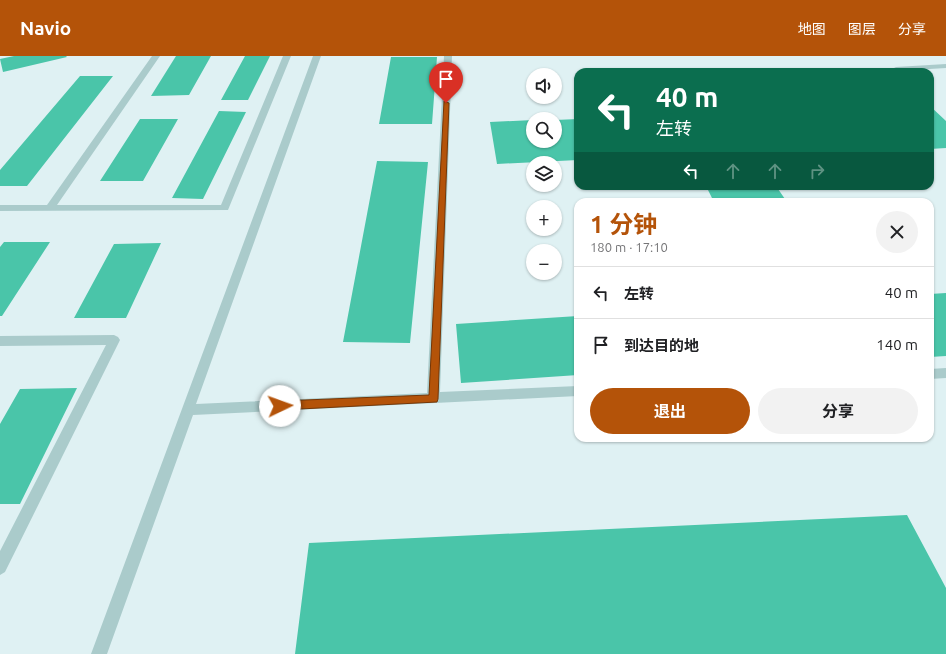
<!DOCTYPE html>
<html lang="zh">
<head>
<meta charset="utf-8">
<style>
  body { margin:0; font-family:Ubuntu,"Noto Sans SC",sans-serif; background:#f2f2f2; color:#202124; height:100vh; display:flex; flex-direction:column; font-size:15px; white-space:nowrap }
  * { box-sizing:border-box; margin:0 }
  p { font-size:13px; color:#757577 }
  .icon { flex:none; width:22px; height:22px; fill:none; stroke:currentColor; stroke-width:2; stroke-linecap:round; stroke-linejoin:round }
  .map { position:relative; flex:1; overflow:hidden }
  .drawer { position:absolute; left:574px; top:142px; width:360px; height:244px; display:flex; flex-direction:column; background:#fff; border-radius:12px; box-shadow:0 1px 3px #0004 }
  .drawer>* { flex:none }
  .hud { position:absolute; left:574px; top:12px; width:360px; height:122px; border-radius:12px; box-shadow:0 1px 3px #0004; background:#0b6e4f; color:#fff; overflow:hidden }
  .controls { position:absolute; left:526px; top:12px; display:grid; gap:8px }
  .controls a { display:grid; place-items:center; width:36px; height:36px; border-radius:50%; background:#fff; box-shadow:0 1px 3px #0004; font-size:20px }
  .pin { position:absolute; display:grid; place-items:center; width:34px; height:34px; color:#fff; margin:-41px -17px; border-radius:50% 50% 50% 0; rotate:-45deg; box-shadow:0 0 4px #0007 }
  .pin .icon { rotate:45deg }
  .me { position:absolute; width:44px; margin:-22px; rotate:87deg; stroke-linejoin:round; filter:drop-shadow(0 0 3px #0008) }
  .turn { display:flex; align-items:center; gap:14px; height:84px; padding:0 16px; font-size:18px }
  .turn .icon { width:52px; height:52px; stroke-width:2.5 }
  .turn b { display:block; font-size:28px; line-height:34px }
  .lanes { display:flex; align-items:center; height:38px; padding:0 16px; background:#0003; justify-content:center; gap:20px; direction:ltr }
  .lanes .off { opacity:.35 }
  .round { display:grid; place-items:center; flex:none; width:42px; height:42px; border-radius:21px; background:#f2f2f2 }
  .head { display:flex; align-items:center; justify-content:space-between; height:68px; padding:0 16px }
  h1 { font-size:24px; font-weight:700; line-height:30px; color:#b45309 }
  .primary-button { display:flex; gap:8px; margin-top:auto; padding:8px 16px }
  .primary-button a { flex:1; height:46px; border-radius:24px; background:#b45309; color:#fff; font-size:16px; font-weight:700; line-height:46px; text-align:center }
  .primary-button a+a { background:#f2f2f2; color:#202124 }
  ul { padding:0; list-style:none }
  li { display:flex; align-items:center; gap:12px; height:52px; padding:0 16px; border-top:1px solid #e0e0e0 }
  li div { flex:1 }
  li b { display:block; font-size:15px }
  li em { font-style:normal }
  header { display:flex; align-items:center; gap:24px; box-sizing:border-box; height:56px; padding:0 20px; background:#b45309; color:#fff }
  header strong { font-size:19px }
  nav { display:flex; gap:22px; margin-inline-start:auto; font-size:14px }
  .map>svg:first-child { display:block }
  .building { fill:#4ac5a9 }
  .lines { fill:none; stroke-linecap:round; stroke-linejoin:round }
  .lane { fill:#aacbcb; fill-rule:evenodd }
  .street { fill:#aacbcb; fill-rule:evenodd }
  .route { fill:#b45309; stroke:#753606 }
</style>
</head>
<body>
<header>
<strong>Navio</strong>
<nav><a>地图</a><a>图层</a><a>分享</a></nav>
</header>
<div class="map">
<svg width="946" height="598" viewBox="0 0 946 598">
  <rect width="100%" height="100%" fill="#dff1f3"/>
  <!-- building -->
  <path class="building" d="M14,0h52l1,1 -64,15 -3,-13z
    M176,0h35l-22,39 -38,1z
    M245,0h25l-22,44h-27z
    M391,1h46l-5,67h-53z
    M80,20h33l-86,110h-27v-16z
    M930,50l16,15v27l-16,1z
    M219,55l27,1 -43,87 -31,-1z
    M140,63h38l-35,62h-43z
    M578,63v41l-81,4 -7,-42 43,-2v21h22v-21z
    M377,105l51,1 -18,181 -67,-1z
    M706,130h70l11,16h-73z
    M4,186h46l-48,74h-2v-69z
    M161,187l-35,75h-52l40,-74z
    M946,237v63l-16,1v-63z
    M578,260v59l-117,8 -5,-59z
    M77,332l-57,116h-20v-80l20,-35z
    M907,459l39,73v66h-651l14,-111z"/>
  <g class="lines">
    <!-- lane -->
    <path class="lane" d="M152,0h8l-103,149h164l62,-149h8l-63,154 -228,1v-6h47z
      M114,279l4,2 2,3 -115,232 -5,3v-24l106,-206 -106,1v-10z"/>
    <!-- street -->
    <path class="street" d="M313,0h8l-125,348 231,-11 17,-337h8l-12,336 138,-6v10l-385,19 -86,239h-16z
      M946,8v4l-50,3 -4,-2 4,-2z
      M946,312v10l-16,1v-10z"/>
  </g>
  <!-- route -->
  <path class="route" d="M444,45l5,2 -11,296 -1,3 -157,8 -3,-2 -2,-2 2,-3 3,-2 149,-6z"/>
</svg>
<div class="controls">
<a><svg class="icon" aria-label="sound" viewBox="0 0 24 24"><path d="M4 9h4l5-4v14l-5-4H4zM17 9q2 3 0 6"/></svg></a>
<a><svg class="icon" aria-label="search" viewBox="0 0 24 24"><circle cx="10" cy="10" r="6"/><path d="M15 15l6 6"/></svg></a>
<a><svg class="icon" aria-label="layers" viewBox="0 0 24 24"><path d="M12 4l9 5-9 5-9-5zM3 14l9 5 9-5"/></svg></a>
<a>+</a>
<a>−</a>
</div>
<div class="pin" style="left:446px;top:47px;background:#d93025"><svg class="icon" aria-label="arrive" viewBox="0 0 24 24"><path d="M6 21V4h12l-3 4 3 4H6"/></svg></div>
<svg class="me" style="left:280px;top:350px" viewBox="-20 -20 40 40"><circle r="19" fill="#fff"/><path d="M0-13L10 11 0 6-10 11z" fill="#b45309"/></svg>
<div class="hud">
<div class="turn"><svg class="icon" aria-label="left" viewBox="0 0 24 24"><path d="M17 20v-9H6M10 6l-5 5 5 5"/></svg><div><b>40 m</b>左转</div></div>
<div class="lanes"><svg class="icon" aria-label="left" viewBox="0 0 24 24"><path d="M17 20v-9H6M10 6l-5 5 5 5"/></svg><svg class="icon off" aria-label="ahead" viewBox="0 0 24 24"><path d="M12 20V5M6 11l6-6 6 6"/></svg><svg class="icon off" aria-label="ahead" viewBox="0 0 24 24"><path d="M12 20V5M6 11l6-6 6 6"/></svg><svg class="icon off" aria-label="right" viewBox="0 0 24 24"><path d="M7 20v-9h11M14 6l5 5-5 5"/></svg></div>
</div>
<section class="drawer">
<div class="head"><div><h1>1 分钟</h1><p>180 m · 17:10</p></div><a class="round"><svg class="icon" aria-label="close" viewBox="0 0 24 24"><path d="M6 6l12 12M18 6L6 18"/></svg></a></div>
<ul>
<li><svg class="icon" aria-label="left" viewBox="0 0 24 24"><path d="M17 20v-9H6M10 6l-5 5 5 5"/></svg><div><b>左转</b></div><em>40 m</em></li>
<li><svg class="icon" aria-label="arrive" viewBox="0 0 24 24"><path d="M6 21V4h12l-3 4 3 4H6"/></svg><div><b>到达目的地</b></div><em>140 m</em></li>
</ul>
<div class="primary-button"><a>退出</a><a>分享</a></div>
</section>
</div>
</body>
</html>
